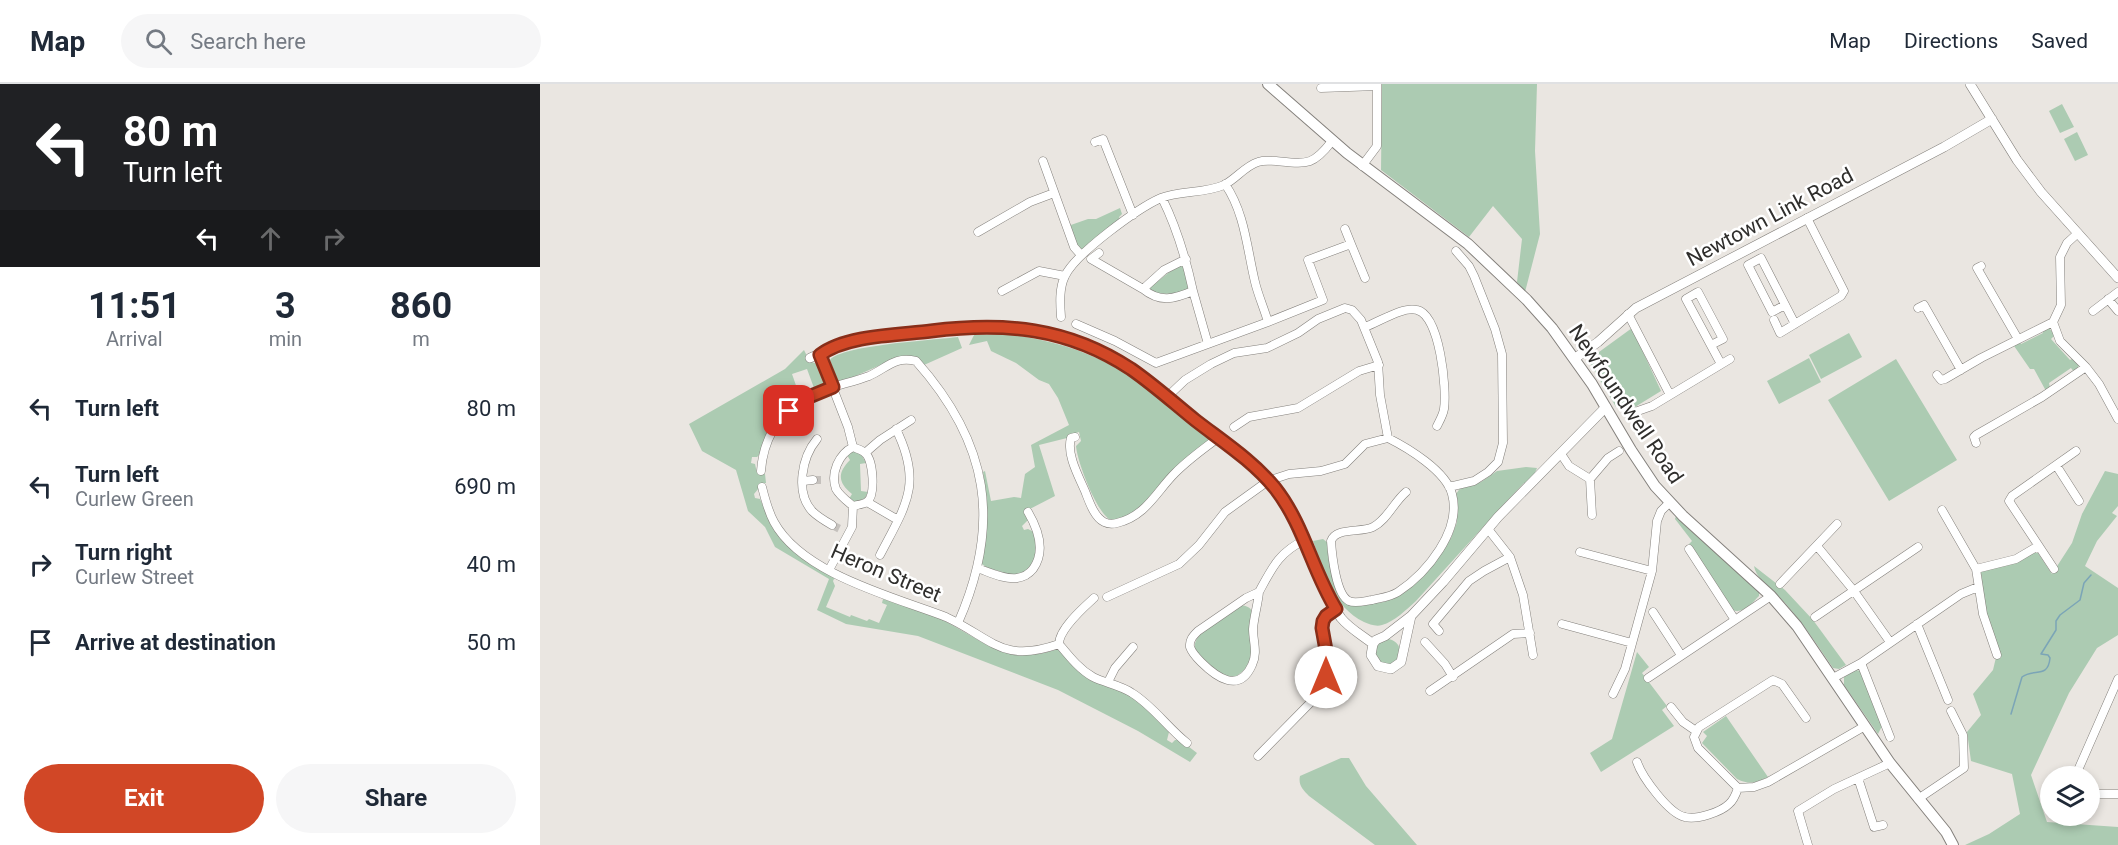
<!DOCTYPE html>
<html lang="en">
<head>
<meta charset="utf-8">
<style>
  body { margin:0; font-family:Roboto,sans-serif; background:#f6f6f7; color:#1f2937; height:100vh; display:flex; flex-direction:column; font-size:22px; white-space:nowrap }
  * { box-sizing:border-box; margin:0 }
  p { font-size:20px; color:#747a83 }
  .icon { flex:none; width:33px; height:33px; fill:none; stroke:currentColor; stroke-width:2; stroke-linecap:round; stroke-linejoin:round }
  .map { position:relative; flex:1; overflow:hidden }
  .details { display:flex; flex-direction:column; background:#fff; width:540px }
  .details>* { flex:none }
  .banner { background:#202124; color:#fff; overflow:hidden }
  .controls { position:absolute; left:1500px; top:682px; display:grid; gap:12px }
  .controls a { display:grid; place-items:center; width:60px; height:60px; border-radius:50%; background:#fff; box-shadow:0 3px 9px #0003; font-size:30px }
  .pin { position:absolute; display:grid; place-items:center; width:51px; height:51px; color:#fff; margin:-26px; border-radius:12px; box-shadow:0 3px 9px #0006 }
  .me { position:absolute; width:66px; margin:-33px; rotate:0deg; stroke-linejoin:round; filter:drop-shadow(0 0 4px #0008) }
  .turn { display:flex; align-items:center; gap:21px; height:126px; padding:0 24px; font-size:27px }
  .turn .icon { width:78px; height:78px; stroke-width:2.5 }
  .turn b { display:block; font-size:42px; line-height:51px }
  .lanes { display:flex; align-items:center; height:57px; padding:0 24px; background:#0003; justify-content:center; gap:30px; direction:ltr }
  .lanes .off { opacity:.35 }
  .eta { display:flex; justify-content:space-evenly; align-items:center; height:102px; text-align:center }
  .eta b { font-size:36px; font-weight:700; line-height:42px }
  .primary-button { display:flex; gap:12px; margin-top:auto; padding:12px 24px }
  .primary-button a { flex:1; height:69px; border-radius:36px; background:#d14726; color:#fff; font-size:24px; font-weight:700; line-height:69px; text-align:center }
  .primary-button a+a { background:#f6f6f7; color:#1f2937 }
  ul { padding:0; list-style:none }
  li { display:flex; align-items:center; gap:18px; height:78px; padding:0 24px }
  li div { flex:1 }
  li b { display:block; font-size:22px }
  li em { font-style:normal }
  header { display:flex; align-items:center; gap:36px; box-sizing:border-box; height:84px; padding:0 30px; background:#fff; border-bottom:2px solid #e0e1e3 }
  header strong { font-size:28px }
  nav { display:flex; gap:33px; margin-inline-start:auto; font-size:21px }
  .search { width:420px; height:54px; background:#f6f6f7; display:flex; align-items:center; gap:15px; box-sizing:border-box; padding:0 21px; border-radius:33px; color:#747a83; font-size:22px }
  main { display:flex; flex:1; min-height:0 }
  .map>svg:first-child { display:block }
  .green { fill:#accbb2 }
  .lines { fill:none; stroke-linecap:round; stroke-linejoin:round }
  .stream { stroke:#7ba5b7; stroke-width:1.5 }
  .minor-tunnel { stroke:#c5c1bd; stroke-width:8; stroke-dasharray:8 4; stroke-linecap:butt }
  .minor-casing { stroke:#84807c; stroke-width:9 }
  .tertiary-casing { stroke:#84807c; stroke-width:10 }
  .secondary-casing { stroke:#84807c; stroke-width:12 }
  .minor { stroke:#fff; stroke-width:8 }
  .tertiary { stroke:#fff; stroke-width:9 }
  .secondary { stroke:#fff; stroke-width:10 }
  .route-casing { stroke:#882e19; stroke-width:15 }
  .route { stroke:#d14726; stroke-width:10 }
  .labels { text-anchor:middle; stroke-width:5; stroke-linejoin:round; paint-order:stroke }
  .street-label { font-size:21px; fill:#2f2e2c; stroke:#fff }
</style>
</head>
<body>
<header>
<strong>Map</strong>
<div class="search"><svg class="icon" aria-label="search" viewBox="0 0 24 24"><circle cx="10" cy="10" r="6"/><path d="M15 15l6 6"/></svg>Search here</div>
<nav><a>Map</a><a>Directions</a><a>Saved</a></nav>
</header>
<main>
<section class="details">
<div class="banner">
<div class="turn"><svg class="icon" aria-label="left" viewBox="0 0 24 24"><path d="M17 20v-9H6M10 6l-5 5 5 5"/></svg><div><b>80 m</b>Turn left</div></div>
<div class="lanes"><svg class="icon" aria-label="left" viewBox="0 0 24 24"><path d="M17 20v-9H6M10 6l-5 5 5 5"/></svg><svg class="icon off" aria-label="ahead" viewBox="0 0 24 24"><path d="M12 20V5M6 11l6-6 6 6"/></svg><svg class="icon off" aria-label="right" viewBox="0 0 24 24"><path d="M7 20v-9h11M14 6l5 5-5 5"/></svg></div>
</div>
<div class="eta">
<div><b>11:51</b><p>Arrival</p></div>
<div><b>3</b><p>min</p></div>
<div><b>860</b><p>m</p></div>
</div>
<ul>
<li><svg class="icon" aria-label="left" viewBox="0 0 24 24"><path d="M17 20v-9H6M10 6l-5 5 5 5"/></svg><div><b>Turn left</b></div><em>80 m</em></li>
<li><svg class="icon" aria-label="left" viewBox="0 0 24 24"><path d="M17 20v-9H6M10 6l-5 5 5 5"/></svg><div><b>Turn left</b><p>Curlew Green</p></div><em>690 m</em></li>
<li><svg class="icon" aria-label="right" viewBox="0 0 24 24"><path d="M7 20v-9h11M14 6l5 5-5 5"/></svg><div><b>Turn right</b><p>Curlew Street</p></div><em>40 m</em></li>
<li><svg class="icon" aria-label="arrive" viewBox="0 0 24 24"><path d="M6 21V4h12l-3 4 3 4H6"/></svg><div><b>Arrive at destination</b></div><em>50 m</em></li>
</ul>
<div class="primary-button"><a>Exit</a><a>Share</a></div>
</section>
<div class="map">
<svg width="1578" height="761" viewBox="0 0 1578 761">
  <rect width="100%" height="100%" fill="#eae6e1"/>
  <!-- green -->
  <path class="green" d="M842,0h155l-2,67 5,83 -15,58 -8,-10 5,-43 -29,-33 -24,31 -88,-67z
    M1522,20l12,23 -14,6 -11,-22z
    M1537,48l11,23 -13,6 -11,-22z
    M580,124l2,6 -3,3 1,2 -39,32 -4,-3 -9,-22 20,-7h8z
    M638,181l6,2 5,23c-16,4 -26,6 -42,0z
    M1092,244l29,63 -26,16 -4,-6 -15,6 -28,-47z
    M1509,244l6,7 -4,4 19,21 4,-2 5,8 -5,6 -3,-4 -22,15 1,5 -4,3 -12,-22h-4l-18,-26 7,-3 2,4 22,-11 -1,-4z
    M1309,249l13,24 -41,22 -12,-24z
    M467,250c37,5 72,14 106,32 33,18 65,50 96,73l-2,5 -71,70 -23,7c-15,-3 -36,-60 -37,-75l5,-5 -2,-9 -12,4v2l-28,7 16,51 -31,16 4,8 -6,6 2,4 4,-1 6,3c6,16 1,44 -21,43 -5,0 -10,-3 -14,-4 -7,-2 -13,-3 -17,-7l5,-61 -4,-31 2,-1 6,30 23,-4 7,1 4,-24 10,-7 -4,-22 38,-20 -11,-27 -9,-14 -10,-4 -23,-17 -25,-12 -4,-10 -18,4 5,-10z
    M418,253l4,11 -38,17 -12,-9h-11l-57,25 -6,1 -8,-22c12,-15 105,-20 128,-23z
    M264,266l6,12c10,0 17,14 15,24l-14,5 -1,-1 4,-2 -7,-19 -15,5 7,20 5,-2v3c-25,17 -32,32 -44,59l-3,3h-5l-1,6 4,1 2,9 8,1 1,9 -7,1v4l-5,6 1,4 5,1 12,26 63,52 -2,4 2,5 -9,21 24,10 1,-2 16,6 2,-2 10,4 8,-18 -5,-2 1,-4 55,18 49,28 14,6 14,4h14l15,-2 14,-4 21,21 59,30 31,32 -2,8 5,3 3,-3h5l17,13 -7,9 -52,-31 -80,-41 -140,-54 -72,-12 -29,-14 12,-31 -54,-32 -10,-20 -17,-16 -12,-41 -34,-19 -13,-27 96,-55z
    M1269,274l12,24 -42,22 -12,-23z
    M1356,275l61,101 -68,41 -61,-101z
    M314,367l7,3 5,9 -6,1 1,27 7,1 -3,6 -10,5 -6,-4 3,-5c-14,-11 -15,-21 -2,-34l-3,-5z
    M986,383l11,1 -3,7 -6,8h-4l-19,20 -89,98c-9,8 -22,21 -34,24 -6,2 -13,-1 -18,-3 -31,-15 -40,-50 -51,-81l10,-2 5,4 11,52 20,10 25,-3 21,-11 46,-53 6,-16 -1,-28 5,-7 20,-5 16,-11z
    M1565,387l13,3v32l-6,7 5,3 -20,25 -12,25 33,22v47l-21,13 -28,45 -38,82 16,47 71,5v18h-153l24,-11 31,-20 -8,-40 -41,-13 -4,-29 14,-17 -8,-21 20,-24 5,-21 -13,-35 -4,-42 3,-4 48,-16 6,1 14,21 20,-31 10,-29z
    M1136,432l83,76v4c-8,8 -15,18 -27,14l-43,-66 3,-3 -17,-22z
    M1214,482l31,24 28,30 33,45 -7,4 -6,-1c-18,-26 -36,-55 -60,-77 -8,-8 -17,-14 -19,-25z
    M700,521c7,1 11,2 13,9 0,27 7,51 -22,65 -63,-33 -33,-45 9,-74z
    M834 568a13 13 0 1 1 26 0a13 13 0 1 1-26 0Z
    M1097,568l12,15 -7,6 25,33 -5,4 12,16 -73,46 -11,-19 22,-14z
    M1315,586l7,1 20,55 -4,8 -34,-49v-8z
    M1186,632l42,61c-12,6 -18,8 -31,2l-35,-36 5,-7 -4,-4z
    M801,674h8l17,28 51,59h-42l-66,-49c-6,-6 -11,-11 -9,-20z"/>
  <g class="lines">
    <!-- stream -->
    <path class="stream" d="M1471,630l11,-37c12,-9 26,2 28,-19l-2,-3 -7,-1 15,-24v-9l4,-6 20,-15 4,-17 7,-8"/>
    <!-- minor-tunnel -->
    <path class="minor-tunnel" d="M273,396h11
      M292,441l10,5"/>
    <!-- minor casing -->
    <g class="minor-casing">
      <path id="minor" d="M781,4l56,-2
        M555,58l8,-3 30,76
        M503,77l31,86 7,8
        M822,82l15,-20v-62
        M685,100c20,29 22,65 30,98 3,13 9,26 13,40l55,-22 -15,-40 43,-16 14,34
        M622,114c15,30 24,61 31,93 -19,8 -33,12 -50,-2l21,-19 22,-11
        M805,145l6,15
        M438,148l52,-30 24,-9
        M559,169l-8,6 52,30
        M1441,182l-4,2 41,71
        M462,207l37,-20 26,5
        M653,207l15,53
        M1568,215l10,12
        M1245,221l-13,7 -24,-47 13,-7 34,66
        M1378,224l6,-3 37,65
        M1553,227l25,-19
        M1088,230l42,81
        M521,233c-1,-13 -2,-29 4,-41 10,-22 73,-68 96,-78 19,-8 43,-4 63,-13 12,-6 21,-19 34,-23 6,-2 12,-1 18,-1 31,3 37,5 56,-20
        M1234,236l6,13 61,-37 3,-5 -37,-73
        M1513,238l7,19 26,26 13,17 19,35
        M536,240l39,17 41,22 112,-41
        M825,243c14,-5 38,-21 52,-17 23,5 30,79 27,99 -1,6 -4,11 -7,17
        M1171,261l12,-6 -25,-47 -12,7 35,65
        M280,271l28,72 5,20
        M1397,291l4,5 4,-1 36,-21 72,-36 8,-17 -1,-48 7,-14 11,-10
        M626,314l19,-18 26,-16 23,-11 33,-5 31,-15 20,-14 27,-11 7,2 9,10 17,42 2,33 8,43
        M1092,329l20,-7 78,-47
        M694,343l15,-10 49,-9 61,-37 20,-6
        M535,353l-4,1c-5,16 8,39 14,53 4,10 9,26 19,31 4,2 9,2 13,1 29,-7 39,-31 58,-50 14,-14 28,-24 43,-35
        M277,355c-15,18 -22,53 -5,72 6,6 13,10 20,14
        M1436,359l-2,-6 2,-2 66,-38 44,-30
        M313,363c4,2 10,3 13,7 7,7 10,41 1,48 -3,2 -10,3 -14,4
        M313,363c-14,7 -23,26 -17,42 4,7 11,12 17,17
        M325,369l15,-13 31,-20
        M1021,370l8,12 21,13 18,-21 11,-7
        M1516,381l23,36
        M221,387c2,-29 16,-57 43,-72 20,-12 44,-15 65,-23 18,-8 25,-20 47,-15 73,82 86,162 42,262
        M1050,395l2,36
        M263,397l10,-1
        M222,403c3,12 6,24 12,35 28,52 120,75 172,95 47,22 56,47 113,27
        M909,403l25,-6 14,-9 10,-10 5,-19 -1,-89 -7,-25 -21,-53 -5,-10 -13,-15
        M327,418l31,18
        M1402,426l34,59 7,45 14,41
        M1277,462l37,45 36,51
        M1149,465l46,71
        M1040,468l72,19
        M340,471c26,-50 43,-71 16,-126
        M970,473l13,38 10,60
        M437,484c12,4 28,12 40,10 7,-1 12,-4 16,-9 13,-18 5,-40 -5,-57
        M1436,485l40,-10 22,-13
        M1514,485l-45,-68 3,-5 64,-45
        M289,486l23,-43 1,-21
        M1240,500l57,-60
        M719,508c-1,12 -5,24 -6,37 0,12 5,24 -1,36 -13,29 -36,12 -51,-3 -4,-4 -9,-9 -11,-15 -1,-7 3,-11 8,-16l48,-33z
        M719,508c13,-24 20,-40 46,-52
        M567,513l72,-33 20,-19 26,-33 43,-31 21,-7 32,-3 24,-7 20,-20 23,-6c20,10 58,33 64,56 10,36 -25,79 -54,98 -8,5 -18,6 -26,8 -7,1 -17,4 -23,1 -13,-6 -17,-46 -18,-60 5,-14 30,-8 42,-14 14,-7 21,-25 33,-35
        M1113,528l28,43
        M1275,533l103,-70
        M1022,540l70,19
        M1377,540l31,76
        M899,547l-6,-7 36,-43 15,-10 26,-14 -22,-28
        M885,558l20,22 8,13
        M519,560c10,12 20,25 34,33 12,6 27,8 39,16 21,13 36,35 55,50
        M519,560c0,-15 24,-36 35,-46
        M1321,579l29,74
        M1108,594l123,-82
        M1293,594l28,-15 100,-69 17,-7
        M568,598l7,-14 18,-21
        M890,607l83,-57 17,-1
        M1073,610l12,-25 27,-98 5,-50 4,-10 8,-8
        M1131,623l12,15 13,9
        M718,672l57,-58c6,-9 12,-19 14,-30 4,-26 -23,-39 7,-59
        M1097,678c5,15 32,52 48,55 12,3 36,-5 44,-13 5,-4 7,-10 9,-16
        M1535,693l43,-98
        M1318,694l16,49 9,-2
        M1198,704l-40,-40 -4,-11 5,-10 74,-47 9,4 24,34
        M1198,704l16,-1 14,-5 97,-56
        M1550,710h28
        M1378,715l46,-31 -1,-33 -12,-24
        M1268,761l-10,-34 36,-22 56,-26"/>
    </g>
    <!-- tertiary casing -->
    <g class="tertiary-casing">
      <path id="tertiary" d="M1430,0l47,76 24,32 77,86
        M270,274l24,-11 38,-9 94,-11 42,-1 46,8 45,18 31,17 132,105c15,17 29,35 39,56 14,29 21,61 40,88 8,10 22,18 32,26
        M1034,275l24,-17 38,-34 308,-161 48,-28
        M871,532l-10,46 -10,7 -13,-3 -7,-11 2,-11 3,-4 9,-4 26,-20 32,-34 55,-65 108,-110"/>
    </g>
    <!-- secondary casing -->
    <g class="secondary-casing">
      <path id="secondary" d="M728,0l79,69 121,91 59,56 25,28 40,56 39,66 24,36 28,30 88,80 26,30 93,137 56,69 7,13"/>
    </g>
    <!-- minor -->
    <use href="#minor" class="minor"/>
    <!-- tertiary -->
    <use href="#tertiary" class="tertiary"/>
    <!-- secondary -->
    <use href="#secondary" class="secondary"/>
  </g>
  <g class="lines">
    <!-- route casing -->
    <g class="route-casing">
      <path id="route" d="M249,327l15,-12 29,-12 -13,-32c26,-20 79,-20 111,-24 73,-9 136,-4 200,38 23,16 43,34 64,51 27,21 58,41 80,68 29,37 37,82 61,121l-10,7 -3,5 -1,7 7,39 -3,10"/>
    </g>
    <!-- route -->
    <use href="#route" class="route"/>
  </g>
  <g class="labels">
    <!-- street labels -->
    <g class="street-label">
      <text transform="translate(1230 133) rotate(-28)" y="7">Newtown Link Road</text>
      <text transform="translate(1086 320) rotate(56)" y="7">Newfoundwell Road</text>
      <text transform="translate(346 489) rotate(23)" y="7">Heron Street</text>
    </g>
  </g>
</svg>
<div class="controls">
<a><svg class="icon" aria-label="layers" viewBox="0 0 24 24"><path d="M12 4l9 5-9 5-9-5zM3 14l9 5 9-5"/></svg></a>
</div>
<div class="pin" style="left:249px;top:327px;background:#d93025"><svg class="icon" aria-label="arrive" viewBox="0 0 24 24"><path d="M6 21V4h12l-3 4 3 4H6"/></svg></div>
<svg class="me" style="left:786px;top:593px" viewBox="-20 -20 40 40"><circle r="19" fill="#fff"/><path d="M0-13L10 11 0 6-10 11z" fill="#d14726"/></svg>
</div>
</main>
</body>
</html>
